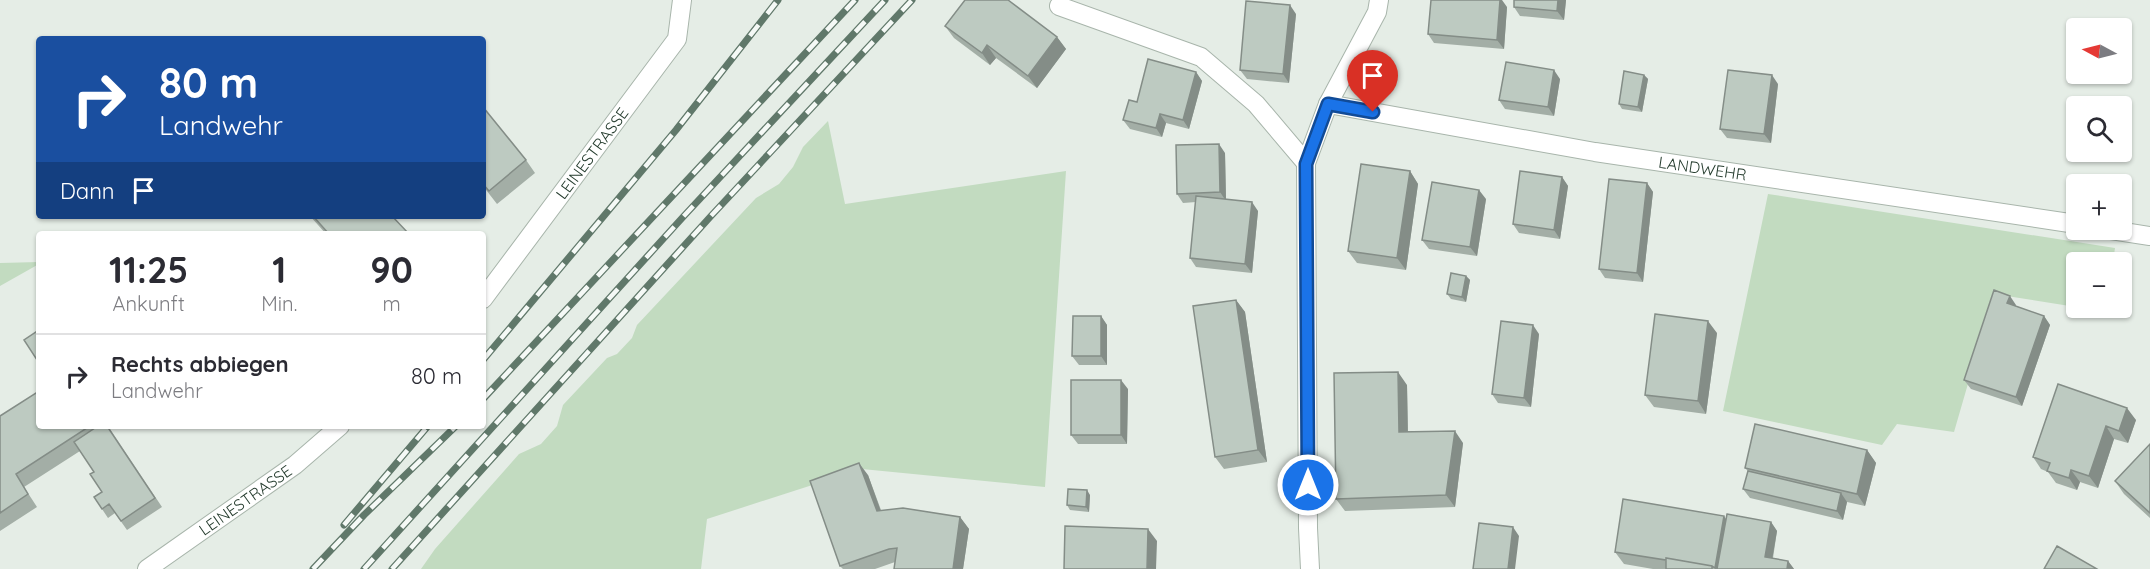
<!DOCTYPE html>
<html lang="de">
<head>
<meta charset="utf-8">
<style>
  body { margin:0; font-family:Quicksand,sans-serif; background:#f7f7f7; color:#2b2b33; height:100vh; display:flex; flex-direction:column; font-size:22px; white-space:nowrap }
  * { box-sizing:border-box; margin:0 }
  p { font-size:20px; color:#7c7c81 }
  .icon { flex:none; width:33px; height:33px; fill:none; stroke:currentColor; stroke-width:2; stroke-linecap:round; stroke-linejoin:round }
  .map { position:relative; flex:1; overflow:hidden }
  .details { position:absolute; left:36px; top:231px; width:450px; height:198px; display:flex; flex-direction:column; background:#fff; border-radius:6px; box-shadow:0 2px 4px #0004 }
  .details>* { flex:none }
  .hud { position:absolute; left:36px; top:36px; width:450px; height:183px; border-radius:6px; box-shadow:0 2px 4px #0004; background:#1a4fa0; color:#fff; overflow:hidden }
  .needle { width:39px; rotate:277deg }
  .buttons { position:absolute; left:2066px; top:18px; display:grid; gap:12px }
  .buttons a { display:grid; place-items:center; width:66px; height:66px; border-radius:6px; background:#fff; box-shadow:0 2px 4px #0004; font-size:30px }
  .pin { position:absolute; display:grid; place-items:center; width:51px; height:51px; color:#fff; margin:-62px -26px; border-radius:50% 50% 50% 0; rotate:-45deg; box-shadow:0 0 6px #0007 }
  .pin .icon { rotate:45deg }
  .me { position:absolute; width:66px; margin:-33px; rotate:0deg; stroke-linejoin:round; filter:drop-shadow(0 0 4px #0008) }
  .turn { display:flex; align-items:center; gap:21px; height:126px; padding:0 24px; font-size:27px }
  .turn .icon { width:78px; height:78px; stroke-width:2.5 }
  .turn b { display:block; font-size:42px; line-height:51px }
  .then { display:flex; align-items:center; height:57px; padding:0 24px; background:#0003; gap:12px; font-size:22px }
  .eta { display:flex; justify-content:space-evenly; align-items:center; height:102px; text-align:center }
  .eta b { font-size:36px; font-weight:700; line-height:42px }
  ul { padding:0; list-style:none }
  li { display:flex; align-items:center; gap:18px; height:84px; padding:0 24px; border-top:2px solid #e1e1e2 }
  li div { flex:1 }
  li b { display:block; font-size:22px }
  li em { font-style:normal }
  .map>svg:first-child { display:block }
  .green { fill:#c2dbc0 }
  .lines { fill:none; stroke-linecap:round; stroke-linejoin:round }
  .minor-casing { stroke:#a8b5ab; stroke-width:20 }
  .minor { stroke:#fff; stroke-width:18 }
  .rail-casing { stroke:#60786a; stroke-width:7 }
  .rail { stroke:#f5f9f6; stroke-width:4.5; stroke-dasharray:14; stroke-linecap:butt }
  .wall { fill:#a3aea6 }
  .shaded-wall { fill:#848d87 }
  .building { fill:#bdcac1; stroke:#848d87; stroke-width:1.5 }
  .route-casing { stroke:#114b97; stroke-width:15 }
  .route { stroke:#1a73e8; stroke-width:10 }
  .labels { text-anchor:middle; stroke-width:5; stroke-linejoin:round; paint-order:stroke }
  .street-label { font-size:16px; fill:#263d2f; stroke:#f5f9f6 }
</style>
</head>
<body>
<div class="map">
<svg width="2150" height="569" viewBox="0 0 2150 569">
  <rect width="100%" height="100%" fill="#e5ede6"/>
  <!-- green -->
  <path class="green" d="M828,121l17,83 221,-33 -21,316 -183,-18 -155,50 -6,50h-280l14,-20 84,-95 22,-10 16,-18 6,-21 44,-47 10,-4 15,-16 5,-13 119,-127 23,-14 14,-17 10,-20z
    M1768,194l347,54 -2,14h-37v45l-82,-13 -40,138 -57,-8 -15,21 -159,-34z
    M39,262v2l-39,22v-23z"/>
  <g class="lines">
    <!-- minor casing -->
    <g class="minor-casing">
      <g id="minor">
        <path d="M1059,6l142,51 55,47 50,59"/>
        <path id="s1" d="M1328,104l267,48 481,72"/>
        <path d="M2111,230l39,6"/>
        <path id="s2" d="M483,299l194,-260 5,-39"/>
        <path id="s3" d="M147,569l148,-104 45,-39"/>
        <path d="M1310,569l-2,-41 -2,-365 22,-59 49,-92 2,-12"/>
      </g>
    </g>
    <!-- minor -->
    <use href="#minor" class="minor"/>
    <!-- rail casing -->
    <g class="rail-casing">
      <path id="rail" d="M483,360l193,-230 102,-130
        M483,399l372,-399
        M344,525l84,-99
        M313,569l51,-54 92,-89
        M364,569l319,-352 202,-217
        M392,569l319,-353 201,-216"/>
    </g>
    <!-- rail -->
    <use href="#rail" class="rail"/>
  </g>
  <!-- wall -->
  <path class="wall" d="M1514,0h52l-2,20 -44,-4 -6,-9z
    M1507,7l-3,42 -70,-6 -6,-9z
    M1296,14l-7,69 -42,-4 -7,-9z
    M945,26l112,11 9,12 -29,39 -41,-30 -6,7 -36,-27z
    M1196,72l6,9 -13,48 -23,-6 -4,14 -32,-8 -7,-9z
    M1644,75l4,4 -6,33 -20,-3 -3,-5z
    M1560,79l-6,37 -49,-7 -6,-9z
    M1778,84l-7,59 -44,-5 -7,-9z
    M483,107l43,53 9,13 -38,31 -14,-18z
    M1225,153l1,46 32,12 -6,62 -56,-6 -6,-9 6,-56 -13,1 -6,-9z
    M1410,171l8,13 -12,86 -49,-7 -9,-12z
    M1562,177l6,9 -8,53 -41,-6 -6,-9z
    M1647,183l6,9 -10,90 -38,-4 -6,-9z
    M1486,199l-9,57 -48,-7 -7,-9z
    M310,216h82l17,18h-83z
    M1466,276l4,4 -4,22 -15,-3 -4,-5z
    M1236,300l9,12 22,150 -43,7 -9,-12z
    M2016,305v1l28,10 6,9 -28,81 -51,-17 -7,-9z
    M1101,316l6,9v40h-28l-7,-9z
    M1717,333l-11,81 -52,-7 -9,-12z
    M1539,334l-8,73 -33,-4 -6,-9z
    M2058,384l78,36 -8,23 -14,-4 -16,49 -18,-6 -3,8 -21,-7 -8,-11 -7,-3 -8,-12z
    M1407,385l1,46 55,12 -8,64 -110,4 -9,-12z
    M1128,389l-1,55h-49l-7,-9z
    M0,416l39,10h69l54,81 -35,23 -12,-17 -7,5 -14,-21 8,-5 -8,-20 -14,-21 -56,36 13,20 -37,24z
    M2150,444v74l-26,-24 -9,-13z
    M1867,450l9,13 -11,43 -18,-4 -4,18 -93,-22 -7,-9 5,-18 -3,-3z
    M868,475l13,35 79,7 9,12 -6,40h-69l1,-7 -20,7h-32l-3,-3z
    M1090,495l-1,17 -19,-2 -3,-5z
    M1726,519l45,3 6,9 -4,27 15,3 6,8h-141l-29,-5 -9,-12z"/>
  <!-- shaded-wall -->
  <path class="shaded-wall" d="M1500,0h2l5,7 -3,42 -7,-9z
    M1558,0h8l-2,20 -7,-9z
    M1290,5l6,9 -7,69 -6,-9z
    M1057,37l9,12 -29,39 -9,-12z
    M987,45l9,13 -6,7 -8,-12z
    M1554,70l6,9 -6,37 -6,-9z
    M1196,72l6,9 -13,48 -6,-9z
    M1644,75l4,4 -6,33 -4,-5z
    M1772,75l6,9 -7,59 -7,-9z
    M1160,114l6,9 -4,14 -6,-9z
    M1219,144l6,9 1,48 -6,-9z
    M1410,171l8,13 -12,86 -9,-12z
    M1562,177l6,9 -8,53 -6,-9z
    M1647,183l6,9 -10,90 -6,-9z
    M1479,190l7,9 -9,57 -7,-9z
    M1252,202l6,9 -6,62 -7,-9z
    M1466,276l4,4 -4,22 -4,-5z
    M2010,296l6,9 -3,7 -6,-9z
    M1236,300l9,12 22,150 -9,-12z
    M1101,316l6,9v40l-6,-9z
    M2044,316l6,9 -28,81 -6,-9z
    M1708,321l9,12 -11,81 -8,-13z
    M1533,325l6,9 -8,73 -7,-9z
    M1398,372l9,13 1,59 -9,-12z
    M1121,380l7,9 -1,55 -6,-9z
    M2127,408l9,12 -8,23 -9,-12z
    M2106,426l8,13 -16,49 -9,-12z
    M1455,431l8,12 -8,64 -9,-12z
    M1867,450l9,13 -11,43 -8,-12z
    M859,463l9,12 17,48 -8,-12z
    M2071,470l9,12 -3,8 -8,-12z
    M1087,490l3,5 -1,17 -3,-5z
    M1841,493l6,9 -4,18 -6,-9z
    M1724,516l8,12 -7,41h-10z
    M960,517l9,12 -6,40h-10z
    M1771,522l6,9 -6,35 -6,-9z
    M1513,527l6,9 -4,33h-7z
    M1148,529l9,12 -1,28h-9z
    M1788,561l6,8h-7z"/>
  <!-- building -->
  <path class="building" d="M965,0h43l49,37 -29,39 -41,-31 -5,8 -37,-27z
    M1431,0h69l-3,40 -69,-6z
    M1514,0h44l-1,11 -43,-4z
    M1246,1l44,4 -7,69 -43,-4z
    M1148,59l48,13 -13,48 -23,-6 -4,14 -33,-8 6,-20 8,2z
    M1506,62l48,8 -6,37 -49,-7z
    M1728,70l44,5 -8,59 -44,-5z
    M1624,71l20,4 -6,32 -19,-3z
    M483,107l43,53 -37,31 -6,-7z
    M1219,144l1,48 -43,2 -1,-49z
    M1361,164l49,7 -13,87 -49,-7z
    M1520,171l42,6 -8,53 -41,-6z
    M1609,179l38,4 -10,90 -38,-4z
    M1432,182l47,8 -9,57 -48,-7z
    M1196,196l56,6 -7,62 -55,-6z
    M313,216h79l17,18h-80z
    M1451,273l15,3 -4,21 -15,-3z
    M1994,290l16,6 -3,7 37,13 -28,81 -52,-17z
    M1236,300l22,150 -43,7 -22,-151z
    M1655,314l53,7 -10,80 -53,-6z
    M1073,316h28v40h-29z
    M1501,321l32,4 -9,73 -32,-4z
    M39,330v33l-15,-23z
    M1398,372l1,60 56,-1 -9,64 -110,4 -2,-126z
    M1071,380h50v55h-50z
    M2058,384l69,24 -8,23 -13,-5 -17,50 -18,-6 -2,8 -22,-7 3,-8 -17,-6z
    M39,391v35h51l-74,48 12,20 -28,19v-97z
    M1755,424l112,26 -10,44 -112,-26z
    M98,426h9l48,72 -34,23 -12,-17 -7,5 -8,-12 8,-5 -12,-18 4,-2 -20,-30z
    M2150,444v69l-35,-32z
    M859,463l18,48 26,-3 57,9 -7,52h-59l3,-21 -8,1 -49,17 -30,-85z
    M1748,471l93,22 -4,18 -94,-22z
    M1068,489l19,1 -1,17 -19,-2z
    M1623,499l101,17 -9,52 -3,-2 -46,-8v2l-51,-8z
    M1727,514l44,8 -6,35 23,4 -1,8h-70z
    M1479,523l34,4 -5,42h-35z
    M1065,526l83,3 -1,40h-83z
    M2057,546l40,23h-53z
    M1666,558l46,8v3h-46z"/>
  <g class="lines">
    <!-- route casing -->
    <g class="route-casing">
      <path id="route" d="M1308,485l-2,-321 22,-60 45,8"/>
    </g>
    <!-- route -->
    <use href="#route" class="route"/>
  </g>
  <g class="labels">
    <!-- street labels -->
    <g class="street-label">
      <text dy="6" stroke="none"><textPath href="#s2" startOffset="182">LEINESTRASSE</textPath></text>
      <text dy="6" stroke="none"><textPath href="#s1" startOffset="380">LANDWEHR</textPath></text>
      <text dy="6" stroke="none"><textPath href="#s3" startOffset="120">LEINESTRASSE</textPath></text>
    </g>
  </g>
</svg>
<div class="buttons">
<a><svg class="needle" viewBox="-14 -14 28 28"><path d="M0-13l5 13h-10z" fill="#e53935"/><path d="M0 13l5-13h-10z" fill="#7c7c81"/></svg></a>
<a><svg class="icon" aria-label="search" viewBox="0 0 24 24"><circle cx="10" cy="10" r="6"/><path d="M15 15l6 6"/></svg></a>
<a>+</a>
<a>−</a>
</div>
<div class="pin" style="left:1373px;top:112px;background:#d93025"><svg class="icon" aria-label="arrive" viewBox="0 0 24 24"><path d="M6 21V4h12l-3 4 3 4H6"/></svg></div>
<svg class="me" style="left:1308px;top:485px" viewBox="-20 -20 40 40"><circle r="17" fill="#1a73e8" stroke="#fff" stroke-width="3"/><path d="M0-11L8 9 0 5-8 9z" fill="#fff"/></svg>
<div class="hud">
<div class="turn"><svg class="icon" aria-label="right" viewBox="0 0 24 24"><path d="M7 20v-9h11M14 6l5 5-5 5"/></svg><div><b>80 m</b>Landwehr</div></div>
<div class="then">Dann<svg class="icon" aria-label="arrive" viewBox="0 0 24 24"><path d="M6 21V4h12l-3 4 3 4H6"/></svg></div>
</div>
<section class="details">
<div class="eta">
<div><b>11:25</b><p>Ankunft</p></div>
<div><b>1</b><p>Min.</p></div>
<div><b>90</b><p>m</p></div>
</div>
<ul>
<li><svg class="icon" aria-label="right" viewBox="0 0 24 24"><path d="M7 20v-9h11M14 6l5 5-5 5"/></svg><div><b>Rechts abbiegen</b><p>Landwehr</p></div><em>80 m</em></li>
</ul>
</section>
</div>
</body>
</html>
